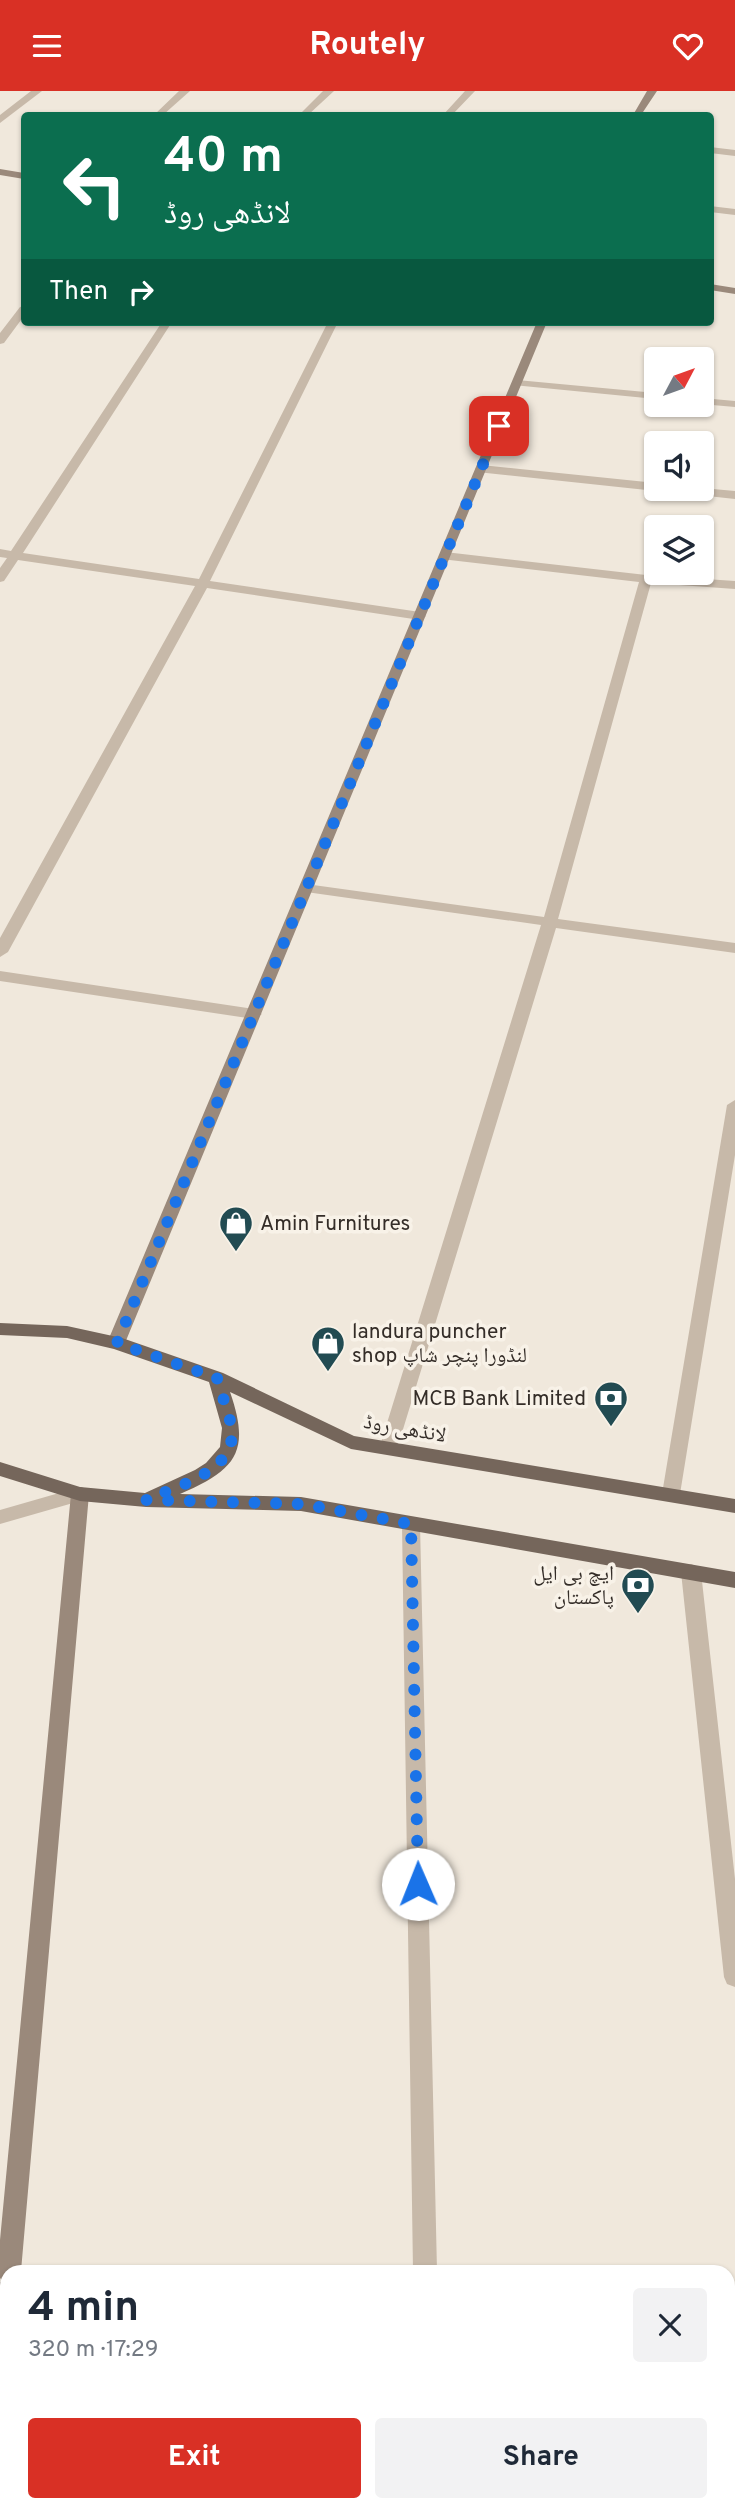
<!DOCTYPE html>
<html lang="en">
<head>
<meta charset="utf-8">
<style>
  body { margin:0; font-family:Overpass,"Noto Naskh Arabic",sans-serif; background:#f2f2f3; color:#1f2937; height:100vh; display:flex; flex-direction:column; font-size:26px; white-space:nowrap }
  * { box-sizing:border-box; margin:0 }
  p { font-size:23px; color:#747a83 }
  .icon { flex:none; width:38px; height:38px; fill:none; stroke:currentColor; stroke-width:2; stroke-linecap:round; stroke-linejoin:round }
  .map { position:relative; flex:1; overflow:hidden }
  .details { position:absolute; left:0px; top:2174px; width:735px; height:247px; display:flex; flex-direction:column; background:#fff; border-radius:21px 21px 0 0; box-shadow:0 2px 5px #0004 }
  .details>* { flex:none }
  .banner { position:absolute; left:21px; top:21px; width:693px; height:214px; border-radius:7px; box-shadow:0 2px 5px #0004; background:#0b6e4f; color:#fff; overflow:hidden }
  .needle { width:46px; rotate:49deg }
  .controls { position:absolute; left:644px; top:256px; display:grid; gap:14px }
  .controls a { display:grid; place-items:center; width:70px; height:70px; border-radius:7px; background:#fff; box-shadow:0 2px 5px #0004; font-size:35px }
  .pin { position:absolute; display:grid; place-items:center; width:60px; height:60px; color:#fff; margin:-30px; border-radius:14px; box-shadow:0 4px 10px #0006 }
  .me { position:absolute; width:77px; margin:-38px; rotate:359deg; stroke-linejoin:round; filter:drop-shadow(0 0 5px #0008) }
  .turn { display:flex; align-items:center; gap:24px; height:147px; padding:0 28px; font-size:32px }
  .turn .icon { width:91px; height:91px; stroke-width:2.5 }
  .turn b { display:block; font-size:49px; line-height:60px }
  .then { display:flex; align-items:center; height:66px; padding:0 28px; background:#0003; gap:14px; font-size:26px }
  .round { display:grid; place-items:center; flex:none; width:74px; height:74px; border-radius:7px; background:#f2f2f3 }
  .head { display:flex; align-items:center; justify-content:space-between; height:119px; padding:0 28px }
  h1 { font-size:42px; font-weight:700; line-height:52px }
  .action { display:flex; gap:14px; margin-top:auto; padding:14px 28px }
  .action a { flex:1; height:80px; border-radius:7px; background:#d93025; color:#fff; font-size:28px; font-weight:700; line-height:80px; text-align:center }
  .action a+a { background:#f2f2f3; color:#1f2937 }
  header { display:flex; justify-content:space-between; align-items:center; height:91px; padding:0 28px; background:#d93025; color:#fff; font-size:32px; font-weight:700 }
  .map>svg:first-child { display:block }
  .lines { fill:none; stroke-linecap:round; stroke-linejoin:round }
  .street { fill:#c7b9a9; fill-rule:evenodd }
  .secondary { fill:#9a897b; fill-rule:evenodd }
  .primary { fill:#75665b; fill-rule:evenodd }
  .route { stroke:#1a73e8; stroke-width:12; stroke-dasharray:0 21.6 }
  .labels { text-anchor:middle; stroke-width:7; stroke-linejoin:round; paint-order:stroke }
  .poi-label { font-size:21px; fill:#342d28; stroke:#f8f2e8; text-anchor:start }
  .street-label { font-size:21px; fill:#342d28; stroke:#f8f2e8 }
</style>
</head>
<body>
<header><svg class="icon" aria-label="menu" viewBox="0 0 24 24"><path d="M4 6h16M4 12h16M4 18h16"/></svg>Routely<svg class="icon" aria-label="heart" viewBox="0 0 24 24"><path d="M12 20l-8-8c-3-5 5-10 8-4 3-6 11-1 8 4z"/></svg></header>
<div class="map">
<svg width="735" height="2419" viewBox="0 0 735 2419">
  <rect width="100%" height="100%" fill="#f0e8dc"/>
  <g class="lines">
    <!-- street -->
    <path class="street" d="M31,0h11l-42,32v-8z
      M179,0h11l-27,24h-9z
      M323,0h11l-26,24h-9z
      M465,0h10l-23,24h-9z
      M710,56l25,3v6l-25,-3z
      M710,115l25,3v6l-25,-3z
      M24,215v10l-20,27 -4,1v-11l20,-26z
      M162,231h10l-149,231 176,26 129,-257h10l-128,259 210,31 6,4 -6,4 -213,-32 -199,364 -8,5v-19l195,-352 -177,-26 -14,21 -4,1v-14l7,-10 -7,-1v-8l11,2z
      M517,289l139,13v6l-143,-14v-4z
      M702,307l33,3v6l-34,-3z
      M481,374l175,18v5h5l-5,3 -179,-19 -2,-3z
      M665,397h37l33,3v8l-64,-7z
      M445,461l201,23 89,6v8l-84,-6 -93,336 177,24v10l-179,-25 -159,521 -2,5h-14l-2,-5 162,-524 -235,-33 -7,-4 7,-4 238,33 95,-335 -198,-23v-6z
      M0,880l254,38 8,5 -8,5 -254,-38z
      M735,1009v55l-55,339 -2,5 -7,2 -7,-2 -2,-5 65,-389z
      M80,1396l7,2 2,5 -2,5 -87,25v-14z
      M411,1426l7,2 2,5 17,747h-24l-11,-747 2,-5z
      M691,1473l7,3 3,5 34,307v108l-8,-3 -3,-7 -43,-405 3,-5z
      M416,2413h26v6h-26z"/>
    <!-- secondary -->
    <path class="secondary" d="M647,0h10l-16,24h-8z
      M0,78l24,4v6l-24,-4z
      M710,193l25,4v6l-25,-4z
      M537,231h10l-422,1021 -3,5h-12l-3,-5z
      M80,1396l7,2 2,5 -68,777h-14v106l-7,3v-98l3,-1 -3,-3v-38l71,-746 2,-5z"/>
    <!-- primary -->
    <path class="primary" d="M0,1232l67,3 55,12 101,35 131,63 381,63v14l-384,-64 -121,-57c21,60 6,78 -50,102l121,3 434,75v16l-434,-77 -155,-4 -66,-6 -80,-25v-14l80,25 65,6 50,-23 11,-7 14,-16 2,-19 -13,-46 -95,-33 -47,-11 -67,-3z"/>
  </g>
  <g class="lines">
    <!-- route -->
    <path class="route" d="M418,1793l-7,-360 -109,-20 -156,-4c28,-13 85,-27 86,-65 0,-17 -11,-40 -15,-57l-100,-35 382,-917"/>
  </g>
  <!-- icons -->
  <defs>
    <g id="shop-pin" transform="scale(1.75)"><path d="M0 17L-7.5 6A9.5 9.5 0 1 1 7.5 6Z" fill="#224b52" stroke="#f8f2e8"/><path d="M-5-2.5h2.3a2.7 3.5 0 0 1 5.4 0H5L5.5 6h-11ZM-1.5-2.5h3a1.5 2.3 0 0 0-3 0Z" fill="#fff"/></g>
    <g id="bank-pin" transform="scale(1.75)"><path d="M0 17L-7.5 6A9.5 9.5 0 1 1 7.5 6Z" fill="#224b52" stroke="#f8f2e8"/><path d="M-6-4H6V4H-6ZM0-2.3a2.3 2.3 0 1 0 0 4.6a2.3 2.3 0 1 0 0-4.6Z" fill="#fff"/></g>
  </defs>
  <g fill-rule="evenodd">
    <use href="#shop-pin" x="236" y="1132"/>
    <use href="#shop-pin" x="328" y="1252"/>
    <use href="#bank-pin" x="611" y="1307"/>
    <use href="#bank-pin" x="638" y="1494"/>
  </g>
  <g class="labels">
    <!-- poi labels -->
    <g class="poi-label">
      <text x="260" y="1139">Amin Furnitures</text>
      <text x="352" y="1247">landura puncher<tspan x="352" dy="24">shop لنڈورا پنچر شاپ</tspan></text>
      <text x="586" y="1314" text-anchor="end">MCB Bank Limited</text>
      <text x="614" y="1489" text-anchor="end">ایچ بی ایل<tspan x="614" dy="24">پاکستان</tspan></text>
    </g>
    <!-- street labels -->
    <g class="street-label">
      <text transform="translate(405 1337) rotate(10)" y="7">لانڈھی روڈ</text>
    </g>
  </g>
</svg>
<div class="controls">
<a><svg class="needle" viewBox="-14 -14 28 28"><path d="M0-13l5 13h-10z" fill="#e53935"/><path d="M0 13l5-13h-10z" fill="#747a83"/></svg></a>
<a><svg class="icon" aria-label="sound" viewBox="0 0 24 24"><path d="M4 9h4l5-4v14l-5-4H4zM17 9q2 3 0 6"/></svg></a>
<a><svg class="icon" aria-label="layers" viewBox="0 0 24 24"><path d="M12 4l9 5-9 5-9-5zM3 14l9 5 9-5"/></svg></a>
</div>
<div class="pin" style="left:499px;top:335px;background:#d93025"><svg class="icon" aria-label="arrive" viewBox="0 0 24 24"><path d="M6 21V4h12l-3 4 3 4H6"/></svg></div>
<svg class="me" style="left:418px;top:1793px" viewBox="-20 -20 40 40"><circle r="19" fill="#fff"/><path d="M0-13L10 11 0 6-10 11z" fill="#1a73e8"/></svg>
<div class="banner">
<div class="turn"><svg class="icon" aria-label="left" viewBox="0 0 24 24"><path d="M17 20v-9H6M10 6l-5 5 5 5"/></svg><div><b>40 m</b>لانڈھی روڈ</div></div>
<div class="then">Then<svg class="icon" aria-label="right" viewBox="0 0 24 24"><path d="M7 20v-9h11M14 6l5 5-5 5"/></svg></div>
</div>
<section class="details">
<div class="head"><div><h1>4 min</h1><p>320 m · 17:29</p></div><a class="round"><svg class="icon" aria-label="close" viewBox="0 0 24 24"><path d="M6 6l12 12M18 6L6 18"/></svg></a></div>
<div class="action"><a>Exit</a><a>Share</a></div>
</section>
</div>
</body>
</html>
